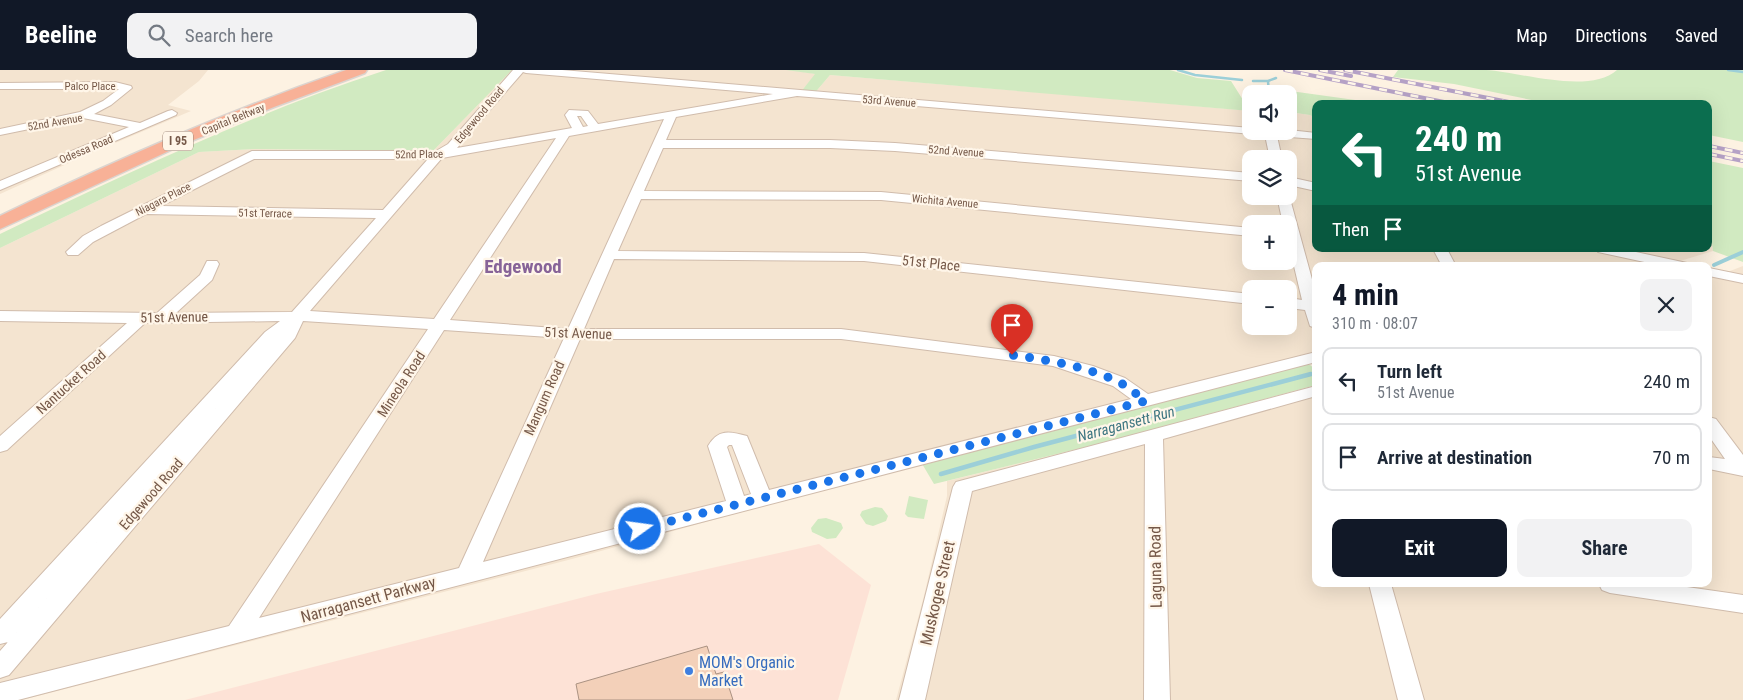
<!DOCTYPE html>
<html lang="en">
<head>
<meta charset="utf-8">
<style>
  body { margin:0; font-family:"Roboto Condensed",sans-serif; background:#f2f2f3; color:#1f2937; height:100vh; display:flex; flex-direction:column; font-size:19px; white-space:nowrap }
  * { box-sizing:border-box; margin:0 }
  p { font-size:16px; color:#747a83 }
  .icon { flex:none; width:28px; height:28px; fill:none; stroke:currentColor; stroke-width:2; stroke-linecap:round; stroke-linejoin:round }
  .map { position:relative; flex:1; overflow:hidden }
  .sheet { position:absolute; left:1312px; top:192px; width:400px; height:325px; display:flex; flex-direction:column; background:#fff; border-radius:10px; box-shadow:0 5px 20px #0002 }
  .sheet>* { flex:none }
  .banner { position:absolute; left:1312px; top:30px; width:400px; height:152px; border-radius:10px; box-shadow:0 5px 20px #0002; background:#0b6e4f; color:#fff; overflow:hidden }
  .buttons { position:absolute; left:1242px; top:15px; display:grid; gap:10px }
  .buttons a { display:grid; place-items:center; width:55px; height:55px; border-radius:10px; background:#fff; box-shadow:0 5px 20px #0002; font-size:25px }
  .pin { position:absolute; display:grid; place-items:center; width:42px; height:42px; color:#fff; margin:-51px -21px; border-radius:50% 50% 50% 0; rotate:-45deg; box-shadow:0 0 5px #0007 }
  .pin .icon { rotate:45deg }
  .me { position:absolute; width:55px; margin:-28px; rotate:76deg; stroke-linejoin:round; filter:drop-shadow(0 0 4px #0008) }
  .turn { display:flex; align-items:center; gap:18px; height:105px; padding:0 20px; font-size:22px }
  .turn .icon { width:65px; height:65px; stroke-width:2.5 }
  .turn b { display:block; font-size:35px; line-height:42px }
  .then { display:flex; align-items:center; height:48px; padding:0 20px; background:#0003; gap:10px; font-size:19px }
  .round { display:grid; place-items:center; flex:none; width:52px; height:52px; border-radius:10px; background:#f2f2f3 }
  .head { display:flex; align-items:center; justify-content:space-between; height:85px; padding:0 20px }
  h1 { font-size:30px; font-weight:700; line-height:38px; color:#111827 }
  .button { display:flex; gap:10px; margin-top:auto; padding:10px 20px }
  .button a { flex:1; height:58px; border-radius:10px; background:#111827; color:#fff; font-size:20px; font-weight:700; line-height:58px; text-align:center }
  .button a+a { background:#f2f2f3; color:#1f2937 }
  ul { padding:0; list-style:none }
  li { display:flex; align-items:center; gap:15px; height:68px; margin:0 10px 8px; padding:0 10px; border:2px solid #e0e1e3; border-radius:10px }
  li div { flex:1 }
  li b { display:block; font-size:19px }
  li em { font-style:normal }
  header { display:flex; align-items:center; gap:30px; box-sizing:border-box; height:70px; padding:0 25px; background:#111827; color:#fff }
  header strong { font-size:24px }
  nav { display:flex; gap:28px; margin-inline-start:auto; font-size:18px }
  .search { width:350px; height:45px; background:#f2f2f3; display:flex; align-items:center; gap:12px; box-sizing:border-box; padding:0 18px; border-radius:10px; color:#747a83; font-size:19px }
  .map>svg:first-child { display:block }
  .residential { fill:#f4e4d0; fill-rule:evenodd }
  .commercial { fill:#fde2d6 }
  .green { fill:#d1eac1 }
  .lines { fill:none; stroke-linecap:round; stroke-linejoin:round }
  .stream-far2 { stroke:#9ccfd8; stroke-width:2.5 }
  .stream-far1 { stroke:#9ccfd8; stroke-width:4 }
  .stream { stroke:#9ccfd8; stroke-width:4.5 }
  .building { fill:#f3d0b9; stroke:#aa9282 }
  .minor-casing { stroke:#d0bcac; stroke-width:2 }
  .highway-casing { stroke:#dbd4cf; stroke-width:3 }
  .minor { fill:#fff; fill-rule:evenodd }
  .highway { fill:#f8b197; fill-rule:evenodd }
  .rail-casing { stroke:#b5a1c6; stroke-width:4 }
  .rail { stroke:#fff6e9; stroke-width:2.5; stroke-dasharray:8; stroke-linecap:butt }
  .route { stroke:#1a73e8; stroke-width:9; stroke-dasharray:0 16.2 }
  .shop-dot { fill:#3f7fe0; stroke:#fff6e9; stroke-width:2 }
  .labels { text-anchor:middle; stroke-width:4.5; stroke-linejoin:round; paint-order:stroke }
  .far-street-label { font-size:11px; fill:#755848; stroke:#fff6e9 }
  .shield { fill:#fff6e9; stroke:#9e8778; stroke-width:1 }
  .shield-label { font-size:12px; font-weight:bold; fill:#755848 }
  .street-label { font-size:14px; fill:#755848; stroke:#fff6e9 }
  .water-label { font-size:15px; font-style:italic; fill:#3f7782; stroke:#fff6e9 }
  .near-street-label { font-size:16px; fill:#755848; stroke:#fff6e9 }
  .near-shop-label { font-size:16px; fill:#366cbe; stroke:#fff6e9; text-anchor:start }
  .district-label { font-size:19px; font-weight:bold; fill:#876398; stroke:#fff6e9 }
</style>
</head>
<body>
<header>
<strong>Beeline</strong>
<div class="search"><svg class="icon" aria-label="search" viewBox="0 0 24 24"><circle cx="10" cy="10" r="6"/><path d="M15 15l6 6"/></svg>Search here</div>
<nav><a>Map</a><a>Directions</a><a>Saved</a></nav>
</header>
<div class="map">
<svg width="1743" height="630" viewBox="0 0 1743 630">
  <rect width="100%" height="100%" fill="#fdf2e2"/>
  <!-- residential -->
  <path class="residential" d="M0,0h208l-9,11 -31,24 23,6 -102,43 -89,40z
    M512,0h279l25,4 -16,19 13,2 17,-20 240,20 181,16v20h38v-19l21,3 6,3v131h393v-10l3,4 1,8 -49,15h-348v94l-209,51 -535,148 -550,141h-22v-452l199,-96 56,-3 178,2zM1251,89h38v37h-38zM1251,154h38v37h-38zM1251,219h38v37h-38z
    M1743,196v434h-847l28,-104 23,-100v-15l155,-38 214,-58v199h393v-305z"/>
  <!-- commercial -->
  <path class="commercial" d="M819,474l52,41 -33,115h-653l411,-106z"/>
  <!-- green -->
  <path class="green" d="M386,0h126l-79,81 -178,-2 -56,3 -199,96v-14c126,-60 253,-121 386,-164z
    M786,0h384l27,8 34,3 19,30 -420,-36 -17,20 -13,-2 15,-19z
    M1398,0c29,0 59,0 88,0 34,2 103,25 131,0h126v72l-34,-7v-31h-158l-97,-20 -61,-7z
    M1276,19l108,15h-68v14l-6,-3 -21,-3v-18h-11z
    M1709,91l34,7v94l-30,-11 -1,-8 -3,-5z
    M1300,295h10l5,4 1,16 -214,58 -168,41 -13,-22z
    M909,426l19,4 -4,19 -16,-2 -3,-3z
    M875,437l7,1 6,8 -2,5 -13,5 -7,-2 -6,-9 2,-4z
    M826,448l15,5 2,5 -7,10 -9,1 -15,-7 -1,-4 7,-9z"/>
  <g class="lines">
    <!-- stream-far2 -->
    <path class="stream-far2" d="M1178,0l17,5 47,5
      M1728,0l15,2
      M1253,11h15l8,-3
      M1268,11l1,13"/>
    <!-- stream-far1 -->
    <path class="stream-far1" d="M1714,195l29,-13"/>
    <!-- stream -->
    <path class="stream" d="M941,404l93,-27 277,-73"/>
  </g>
  <!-- building -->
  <path class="building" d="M707,576l9,28 8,-2 9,28h-154l-3,-16z"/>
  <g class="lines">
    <!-- minor casing -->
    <g class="minor-casing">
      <path id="minor" d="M513,0h49l689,58v3l38,-1 27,3v6l-39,-3 5,23h-12l-5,-24 -468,-39 -121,21 -10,23h164l65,3 356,30v8l-356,-30 -65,-3h-167l-19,43 237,1 370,36v8l-370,-36 -240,-1 -23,52 246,2 387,41v10l-387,-43 -250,-2 -30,70h257l213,27 39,10 32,12 23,16 168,-42v10l-1298,338h-18v-17l229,-57 199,-297 -125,-8 -8,17 -286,337 -9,3v-27l278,-313 -270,304 -8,2v-25l265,-287 15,-11 -135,2 -138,127 -7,2v-16l127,-113 -127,-2v-10l157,2 43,-38 7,-14h10l2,3 -7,16 -36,33 116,-1 84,-94 -230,-4 -53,28 -15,13h-10l-2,-3 17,-16 18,-10 151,-75h184l12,-7zM523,2l3,1 247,21 -175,30 -10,-13 -19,-1 -4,5 7,13 -115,20zM577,46h4l7,10 -5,1zM664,49l-96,210 -118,-9 119,-184zM556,68l-122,181 -124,-8 132,-153zM254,89h174l-45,51 -222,-4zM444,260l120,8 -105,230 -200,50zM580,269h261l212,27 60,20 18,13 -362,91 -22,-54c-18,-5 -29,-7 -39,10l18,55 -243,61zM729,375h3l19,49 -7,2 -17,-49z
        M115,12l16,4 1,2 -21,17 -17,9 46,9 28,-12 4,-1 5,3 -1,2 -176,75v-9l129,-54 -46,-9 -83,17v-6l80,-17 23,-11 16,-12h-119v-6z
        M1289,107l27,6v8l-27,-6z
        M1289,125l27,99v34l-6,-2 -5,-16 -16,-2v-10l13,2 -13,-55v-21h-6l-6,-28z
        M1433,179h14l9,17h-14z
        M1596,179h26l65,14 2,3h-26l-65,-14z
        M1709,198l34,7v8l-34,-7z
        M1316,316v10l-153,43 7,261h-26l1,-256 -173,47 -47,209h-26l54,-213 3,-5z
        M1709,347l7,2 27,36v21l-34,-7v-12l16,2 -16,-23z
        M1369,514h22l33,116h-26z
        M1599,514h67l77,11v18l-133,-20 -8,-3z"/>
    </g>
    <!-- highway casing -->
    <g class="highway-casing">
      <path id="highway" d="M346,0h21l-2,3 -91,34 -90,37 -184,85v-13c113,-55 228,-105 346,-146z"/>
    </g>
    <!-- minor -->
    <use href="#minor" class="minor"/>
    <!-- highway -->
    <use href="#highway" class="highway"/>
    <!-- rail casing -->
    <g class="rail-casing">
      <path id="rail" d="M1285,0l169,34
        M1320,0l31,6
        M1345,0l174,34
        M1709,76l34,7
        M1709,84l34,7"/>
    </g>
    <!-- rail -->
    <use href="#rail" class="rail"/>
  </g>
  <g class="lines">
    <!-- route -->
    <path class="route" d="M640,459l506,-128c-10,-7 -19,-15 -29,-20 -33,-15 -69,-21 -105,-26"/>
  </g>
  <!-- markers -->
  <circle class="shop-dot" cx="689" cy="601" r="5"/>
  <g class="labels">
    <!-- far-street labels -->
    <g class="far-street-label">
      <text x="90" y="20">Palco Place</text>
      <text transform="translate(889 31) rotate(4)" y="4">53rd Avenue</text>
      <text transform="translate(479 45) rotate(-50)" y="4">Edgewood Road</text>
      <text transform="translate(233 49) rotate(-22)" y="4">Capital Beltway</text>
      <text transform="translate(55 52) rotate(-10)" y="4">52nd Avenue</text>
      <text transform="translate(86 79) rotate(-23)" y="4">Odessa Road</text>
      <text transform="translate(956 81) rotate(4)" y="4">52nd Avenue</text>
      <text transform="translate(419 84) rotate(-1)" y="4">52nd Place</text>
      <text transform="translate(163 129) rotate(-27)" y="4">Niagara Place</text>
      <text transform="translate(945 131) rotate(5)" y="4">Wichita Avenue</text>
      <text transform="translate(265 143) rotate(1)" y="4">51st Terrace</text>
    </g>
    <!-- shield labels -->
    <rect class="shield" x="163" y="61.5" width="30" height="19" rx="4"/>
    <g class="shield-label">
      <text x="178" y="75">I 95</text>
    </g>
    <!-- street labels -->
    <g class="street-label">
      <text transform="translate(931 193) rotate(6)" y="5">51st Place</text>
      <text transform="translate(174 247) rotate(-1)" y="5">51st Avenue</text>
      <text transform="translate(578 263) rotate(2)" y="5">51st Avenue</text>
      <text transform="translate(71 312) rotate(-42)" y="5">Nantucket Road</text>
      <text transform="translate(401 314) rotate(-57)" y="5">Mineola Road</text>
      <text transform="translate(544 328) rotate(-66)" y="5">Mangum Road</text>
      <text transform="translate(151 424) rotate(-49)" y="5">Edgewood Road</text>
    </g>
    <!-- water labels -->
    <g class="water-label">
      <text transform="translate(1126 354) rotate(-15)" y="5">Narragansett Run</text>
    </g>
    <!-- near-street labels -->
    <g class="near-street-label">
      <text transform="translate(1155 497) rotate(-91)" y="6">Laguna Road</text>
      <text transform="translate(937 523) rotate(-77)" y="6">Muskogee Street</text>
      <text transform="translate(368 529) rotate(-15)" y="6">Narragansett Parkway</text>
    </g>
    <!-- near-shop labels -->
    <g class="near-shop-label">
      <text x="699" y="598">MOM's Organic<tspan x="699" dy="18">Market</tspan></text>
    </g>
    <!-- district labels -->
    <g class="district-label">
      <text x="523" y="203">Edgewood</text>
    </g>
  </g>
</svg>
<div class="buttons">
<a><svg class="icon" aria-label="sound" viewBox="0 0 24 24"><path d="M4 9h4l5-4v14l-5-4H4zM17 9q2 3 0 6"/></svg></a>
<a><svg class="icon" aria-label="layers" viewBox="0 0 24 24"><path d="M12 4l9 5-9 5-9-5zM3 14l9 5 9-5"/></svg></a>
<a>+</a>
<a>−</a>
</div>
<div class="pin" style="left:1012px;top:285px;background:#d93025"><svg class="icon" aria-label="arrive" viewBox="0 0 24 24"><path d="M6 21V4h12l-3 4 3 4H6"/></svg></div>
<svg class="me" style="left:640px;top:459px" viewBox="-20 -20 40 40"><circle r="17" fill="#1a73e8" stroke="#fff" stroke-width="3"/><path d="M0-11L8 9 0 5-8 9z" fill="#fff"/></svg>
<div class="banner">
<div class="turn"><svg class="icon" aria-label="left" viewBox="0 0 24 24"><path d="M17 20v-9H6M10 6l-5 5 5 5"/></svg><div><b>240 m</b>51st Avenue</div></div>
<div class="then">Then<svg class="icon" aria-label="arrive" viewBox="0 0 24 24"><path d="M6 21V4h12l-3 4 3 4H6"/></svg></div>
</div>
<section class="sheet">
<div class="head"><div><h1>4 min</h1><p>310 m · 08:07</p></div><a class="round"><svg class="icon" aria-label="close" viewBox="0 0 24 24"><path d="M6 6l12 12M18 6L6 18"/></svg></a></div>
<ul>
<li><svg class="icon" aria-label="left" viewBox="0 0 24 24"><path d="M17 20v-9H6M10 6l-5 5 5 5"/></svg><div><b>Turn left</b><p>51st Avenue</p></div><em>240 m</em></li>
<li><svg class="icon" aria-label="arrive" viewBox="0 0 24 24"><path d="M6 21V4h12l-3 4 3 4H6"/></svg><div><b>Arrive at destination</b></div><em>70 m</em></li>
</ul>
<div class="button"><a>Exit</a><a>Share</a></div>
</section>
</div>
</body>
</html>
